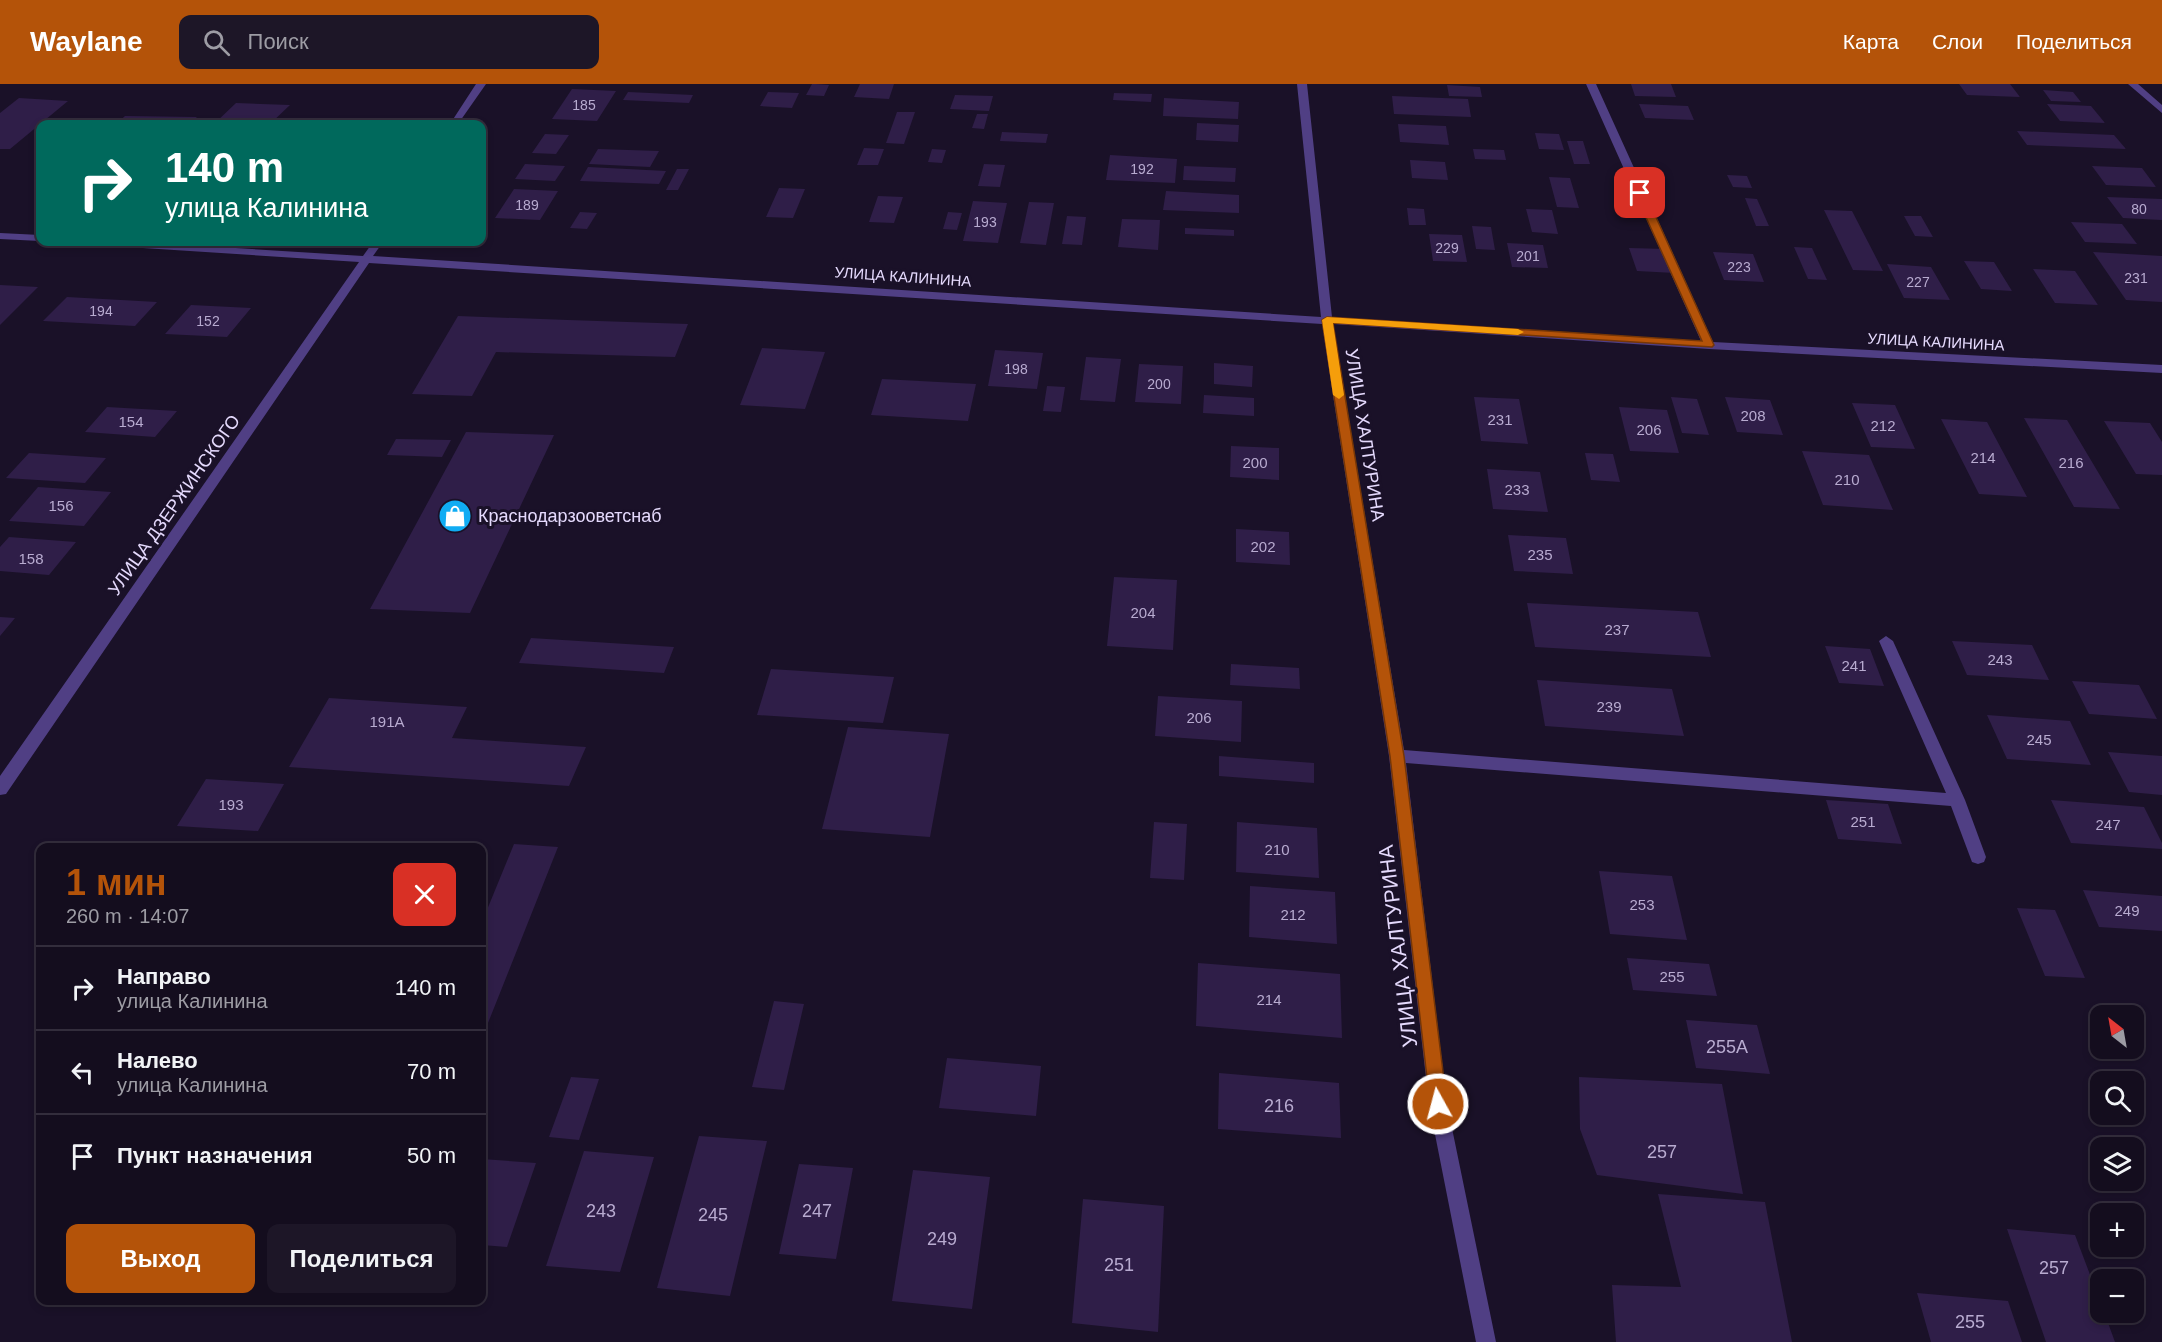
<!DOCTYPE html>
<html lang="ru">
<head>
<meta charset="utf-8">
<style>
  body { margin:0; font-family:Helvetica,sans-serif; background:#1d1627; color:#f1f3f6; height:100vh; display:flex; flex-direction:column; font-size:22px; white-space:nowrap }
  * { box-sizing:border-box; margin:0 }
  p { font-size:20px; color:#9d9ca4 }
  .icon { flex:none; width:33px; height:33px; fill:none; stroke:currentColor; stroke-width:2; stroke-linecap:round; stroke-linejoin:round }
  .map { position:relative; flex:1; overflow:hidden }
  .details { position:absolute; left:36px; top:759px; width:450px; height:462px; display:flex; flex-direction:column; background:#140d1e; border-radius:12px; box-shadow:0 3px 9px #0003,0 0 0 2px #332d3c }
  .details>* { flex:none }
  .hud { position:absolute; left:36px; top:36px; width:450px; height:126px; border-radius:12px; box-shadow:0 3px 9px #0003,0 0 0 2px #332d3c; background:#00695c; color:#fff; overflow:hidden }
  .needle { width:39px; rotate:329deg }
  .buttons { position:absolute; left:2090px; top:921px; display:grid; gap:12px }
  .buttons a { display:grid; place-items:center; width:54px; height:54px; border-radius:12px; background:#140d1e; box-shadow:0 3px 9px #0003,0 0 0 2px #332d3c; font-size:30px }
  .pin { position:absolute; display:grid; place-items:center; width:51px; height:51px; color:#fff; margin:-26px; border-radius:12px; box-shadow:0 3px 9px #0006 }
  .me { position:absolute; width:66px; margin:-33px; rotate:353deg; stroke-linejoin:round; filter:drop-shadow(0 0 4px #0008) }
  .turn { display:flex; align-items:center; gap:21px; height:126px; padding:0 30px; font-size:27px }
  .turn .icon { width:78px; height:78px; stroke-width:2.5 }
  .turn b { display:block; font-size:42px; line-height:51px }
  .round { display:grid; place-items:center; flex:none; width:63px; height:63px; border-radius:12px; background:#1d1627 }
  .headline { display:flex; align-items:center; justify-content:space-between; height:102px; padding:0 30px }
  h1 { font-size:36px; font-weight:700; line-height:45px; color:#b45309 }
  .primary-button { display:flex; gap:12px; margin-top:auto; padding:12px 30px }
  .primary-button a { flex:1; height:69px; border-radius:12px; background:#b45309; color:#fff; font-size:24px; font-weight:700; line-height:69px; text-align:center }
  .primary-button a+a { background:#1d1627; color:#f1f3f6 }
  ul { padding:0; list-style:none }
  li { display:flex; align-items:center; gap:18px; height:84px; padding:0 30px; border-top:2px solid #332d3c }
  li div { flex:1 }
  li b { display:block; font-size:22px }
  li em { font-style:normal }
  header { display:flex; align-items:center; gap:36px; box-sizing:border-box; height:84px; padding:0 30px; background:#b45309; color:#fff }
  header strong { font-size:28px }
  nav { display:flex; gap:33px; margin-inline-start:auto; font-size:21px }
  .search { width:420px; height:54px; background:#1d1627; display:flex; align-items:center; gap:15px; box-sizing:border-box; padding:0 21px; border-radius:12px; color:#9d9ca4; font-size:22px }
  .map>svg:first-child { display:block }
  .building { fill:#2f1e48 }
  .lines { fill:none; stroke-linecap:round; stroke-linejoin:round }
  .minor { fill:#503f84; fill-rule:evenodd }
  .route { fill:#b45309; stroke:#753606; stroke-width:1.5 }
  .slow { fill:#f59e0b }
  .labels { text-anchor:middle; stroke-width:6; stroke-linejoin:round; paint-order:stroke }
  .far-number-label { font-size:14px; fill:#b8abd0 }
  .far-street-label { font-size:15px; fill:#e5dafd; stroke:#1a1128 }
  .number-label { font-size:15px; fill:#b8abd0 }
  .street-label { font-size:18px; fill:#e5dafd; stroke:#1a1128 }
  .poi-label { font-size:18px; fill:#e5dafd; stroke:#1a1128; text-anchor:start }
  .near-number-label { font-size:18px; fill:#b8abd0 }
  .near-street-label { font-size:21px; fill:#e5dafd; stroke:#1a1128 }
</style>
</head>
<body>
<header>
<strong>Waylane</strong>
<div class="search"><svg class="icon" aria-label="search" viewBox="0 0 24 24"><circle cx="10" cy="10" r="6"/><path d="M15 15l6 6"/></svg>Поиск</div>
<nav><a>Карта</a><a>Слои</a><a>Поделиться</a></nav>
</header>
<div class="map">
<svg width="2162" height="1258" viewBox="0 0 2162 1258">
  <rect width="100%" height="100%" fill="#1a1128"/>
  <!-- building -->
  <path class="building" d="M812,0h4l13,1 -5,11 -18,-1z
    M860,0h34l-5,15 -35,-2z
    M1631,0h40l5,13 -41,-1z
    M1959,0h51l10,13 -53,-2z
    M1447,1l33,2 2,10 -33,-1z
    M572,5l44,2 -19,30 -45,-2z
    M2043,6l30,2 8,10 -30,-1z
    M628,8l65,3 -4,8 -66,-3z
    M768,8l31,1 -7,15 -32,-2z
    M1114,9l38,1 -1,8 -38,-2z
    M955,11l38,1 -4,15 -39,-2z
    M1392,12l76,3 3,18 -77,-3z
    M19,14l49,3 -58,48h-10v-36z
    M1164,14l75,4 -1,17 -75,-3z
    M236,19l54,2 -20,19h-56z
    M1639,20l49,2 6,14 -49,-2z
    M2047,20l44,2 14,17 -45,-2z
    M897,28h18l-11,32 -18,-1z
    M977,30h11l-4,15 -12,-1z
    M125,32l72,1 -8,7h-73z
    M1197,39l42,2 -1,17 -42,-2z
    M1398,40l48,2 3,19 -49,-3z
    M2017,47l97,4 12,14 -99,-4z
    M1002,48l46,2 -2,9 -46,-2z
    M1535,49l24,1 5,16 -25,-1z
    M545,50l24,1 -13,19 -24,-1z
    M1567,57h16l7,23h-16z
    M864,64l20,1 -6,16h-21z
    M598,65l61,2 -9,16 -61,-3z
    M932,65l14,1 -4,13 -14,-1z
    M1473,65l31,1 2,10 -31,-1z
    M1110,71l67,4 -2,24 -69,-3z
    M1410,76l35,2 3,18 -36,-2z
    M525,80l40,2 -10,15 -40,-2z
    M984,80l21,1 -5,22 -22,-1z
    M1184,82l52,2 -1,14 -52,-2z
    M2092,82l50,2 14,19 -50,-2z
    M588,83l78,4 -7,13 -79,-3z
    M677,85h12l-11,21h-12z
    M1727,91l20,1 5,12 -19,-1z
    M1549,93l21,1 9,30 -22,-1z
    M779,104l26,1 -12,29 -27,-1z
    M514,105l44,2 -18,29 -45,-2z
    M1166,107l73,4v18l-76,-3z
    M878,112l25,1 -9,26 -25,-1z
    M2107,113l55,2v21l-39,-2z
    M1745,114l12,1 12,27h-13z
    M973,117l34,2 -9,40 -35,-2z
    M1628,117l22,1 5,15 -23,-2z
    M1029,118l25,1 -8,42 -26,-2z
    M1407,124l17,1 2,16h-17z
    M1526,125l26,1 6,24 -26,-2z
    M1824,126l28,1 31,60 -30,-1z
    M580,128l17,1 -10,16 -17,-1z
    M948,128l14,1 -5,17 -14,-1z
    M1067,132l19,1 -4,28 -20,-1z
    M1904,132h17l12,21 -18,-1z
    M1122,135l38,1 -2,30 -40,-3z
    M2071,138l51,2 15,20 -52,-2z
    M1472,142l19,1 4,23 -19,-1z
    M1185,144l49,2v6l-49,-2z
    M1429,150l33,1 5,27 -34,-1z
    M1507,159l36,2 5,23 -36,-1z
    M1794,163l18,1 15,32 -19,-1z
    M1629,164l38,1 8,24 -38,-2z
    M1713,168l40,2 11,28 -40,-2z
    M2093,168l69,4v46l-36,-2z
    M1964,177l30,1 18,29 -31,-2z
    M1887,180l44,3 19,33 -46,-2z
    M2033,185l42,2 23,34 -43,-2z
    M0,201l38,2 -38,38z
    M67,213l90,5 -22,24 -92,-5z
    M191,221l60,3 -24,29 -62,-3z
    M458,232l110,4 120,4 -13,33 -179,-5 -24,44 -60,-2z
    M762,264l63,4 -20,57 -65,-4z
    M995,266l48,3 -6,36 -49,-3z
    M1086,273l35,2 -6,43 -35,-2z
    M1214,279l39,3 -1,21 -38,-3z
    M1139,280l44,2 -2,38 -46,-2z
    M882,295l94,5 -8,37 -97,-6z
    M1047,302l18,1 -4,25 -18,-1z
    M1204,311l50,3v18l-51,-3z
    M1474,313l45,2 9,45 -47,-3z
    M1671,313l26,2 12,36 -27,-2z
    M1725,313l45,3 13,35 -46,-3z
    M1852,319l43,2 20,44 -44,-2z
    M107,323l70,4 -22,26 -70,-5z
    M1619,323l48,3 12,43 -49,-2z
    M2024,334l43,2 53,89 -46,-2z
    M1941,335l46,3 40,75 -48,-3z
    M2104,337l46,2 12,19v33l-26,-1z
    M466,348l88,3 -84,178 -100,-4z
    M396,355l55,1 -9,17 -55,-2z
    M1231,362l48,2v32l-49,-3z
    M1802,367l67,4 24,55 -70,-5z
    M29,369l77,5 -21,25 -79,-5z
    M1585,369l28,1 7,28 -29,-2z
    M1487,385l53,3 8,40 -55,-3z
    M38,403l73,5 -27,34 -75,-5z
    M1236,445l53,3 1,33 -54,-3z
    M1508,451l58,3 7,36 -59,-3z
    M9,453l67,5 -27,33 -49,-4v-24z
    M1114,493l63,3 -4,70 -66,-4z
    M1527,519l171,9 13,45 -176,-10z
    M0,533l15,1 -15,18z
    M531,554l143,9 -10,26 -145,-10z
    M1952,557l80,4 17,35 -82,-5z
    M1825,562l45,3 14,37 -45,-3z
    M1231,580l68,4 1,21 -70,-4z
    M771,585l123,8 -11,46 -126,-8z
    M1537,596l135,9 12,47 -139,-10z
    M2072,597l67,4 18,34 -68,-5z
    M1158,612l84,5 -1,41 -86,-6z
    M329,614l138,9 -15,31 134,9 -17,39 -280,-19z
    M1987,631l83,6 21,44 -84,-6z
    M848,643l101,7 -19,103 -108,-8z
    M2108,668l54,4v39l-33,-3z
    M1219,672l95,7v20l-95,-7z
    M206,695l78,5 -26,47 -81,-5z
    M1826,716l62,4 14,40 -64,-5z
    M2051,716l93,7 18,36v6l-91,-6z
    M1154,738l33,2 -3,56 -34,-2z
    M1237,738l80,6 2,50 -83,-6z
    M345,759l34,3v2h-36z
    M514,760l44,3 -70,176h-6v-101z
    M1599,787l73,5 15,64 -77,-6z
    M1250,802l85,6 2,52 -88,-7z
    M2083,806l79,6v35l-63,-4z
    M2017,824l38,2 30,68 -40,-2z
    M1627,874l82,6 8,32 -84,-6z
    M1198,879l142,11 2,64 -146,-12z
    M774,917l30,3 -20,86 -32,-3z
    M1686,936l71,5 13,49 -74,-6z
    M947,974l94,8 -5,50 -97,-8z
    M1219,989l120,10 2,55 -123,-9z
    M571,993l28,2 -20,61 -30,-3z
    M1579,993l143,7 21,110 -146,-19 -17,-46z
    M699,1052l68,5 -37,155 -73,-8z
    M584,1067l70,6 -34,115 -74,-6z
    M482,1075l54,4 -29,84 -25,-2z
    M799,1080l54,4 -17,91 -57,-5z
    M913,1086l77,7 -18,132 -80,-8z
    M1658,1110l107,8 27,140h-176l-4,-57 69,2z
    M1083,1115l81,7 -6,126 -86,-9z
    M2007,1145l68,6 25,66v11h4l11,30h-69z
    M1917,1209l91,8 14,41h-91z"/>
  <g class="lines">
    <!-- minor -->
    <path class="minor" d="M476,0h10l-28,40h-8z
      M1297,0h10l25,233 369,24 -115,-257h10l117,258 449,23v8l-453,-24 -376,-25 71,426 542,43 -67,-152 7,-5 7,5 72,159 21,57 -2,5 -6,2 -6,-2 -21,-56 -545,-43 41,341 49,238h-20l-47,-238 -40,-348 -67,-432 -953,-61 -363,531 -6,1v-19l359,-514 -263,-17 -5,-3h48l224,14 10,-14h10l-10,14 948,61z
      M2128,0h10l24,21v8z
      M0,149l40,2v6l-40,-2z"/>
  </g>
  <!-- route -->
  <path class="route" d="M1640,106l5,3 69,152 -2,2 -379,-24 71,433 43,348 -3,6 -6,2 -6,-2 -2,-6 -40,-348 -68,-436 5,-3 375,24 -67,-148z"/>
  <!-- slow -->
  <path class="slow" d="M1327,233l191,12 6,3 -6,3 -185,-12 11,72 -5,4 -6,-4 -11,-75z"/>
  <!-- icons -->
  <defs>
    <g id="shop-disc" transform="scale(1.725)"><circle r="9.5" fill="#10acf3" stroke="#1a1128"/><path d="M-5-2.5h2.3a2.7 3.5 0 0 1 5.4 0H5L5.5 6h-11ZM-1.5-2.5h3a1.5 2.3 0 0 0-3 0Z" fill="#fff"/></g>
  </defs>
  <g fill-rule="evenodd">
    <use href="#shop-disc" x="455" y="432"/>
  </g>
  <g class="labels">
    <!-- far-number labels -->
    <g class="far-number-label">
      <text x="584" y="26">185</text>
      <text x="1142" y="90">192</text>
      <text x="527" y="126">189</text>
      <text x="2139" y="130">80</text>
      <text x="985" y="143">193</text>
      <text x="1447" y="169">229</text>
      <text x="1528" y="177">201</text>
      <text x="1739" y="188">223</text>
      <text x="2136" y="199">231</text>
      <text x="1918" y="203">227</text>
      <text x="101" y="232">194</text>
      <text x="208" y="242">152</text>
      <text x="1016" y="290">198</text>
      <text x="1159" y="305">200</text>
    </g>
    <!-- far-street labels -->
    <g class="far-street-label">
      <text transform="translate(903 193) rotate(4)" y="5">УЛИЦА КАЛИНИНА</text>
      <text transform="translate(1936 258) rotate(3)" y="5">УЛИЦА КАЛИНИНА</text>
    </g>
    <!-- number labels -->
    <g class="number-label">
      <text x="1753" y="337">208</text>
      <text x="1500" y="341">231</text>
      <text x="131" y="343">154</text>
      <text x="1883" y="347">212</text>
      <text x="1649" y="351">206</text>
      <text x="1983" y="379">214</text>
      <text x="1255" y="384">200</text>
      <text x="2071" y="384">216</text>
      <text x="1847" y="401">210</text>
      <text x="1517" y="411">233</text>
      <text x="61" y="427">156</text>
      <text x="1263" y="468">202</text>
      <text x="1540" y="476">235</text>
      <text x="31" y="480">158</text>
      <text x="1143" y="534">204</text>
      <text x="1617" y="551">237</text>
      <text x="2000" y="581">243</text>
      <text x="1854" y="587">241</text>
      <text x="1609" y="628">239</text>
      <text x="1199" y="639">206</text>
      <text x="387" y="643">191А</text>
      <text x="2039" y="661">245</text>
      <text x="231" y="726">193</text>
      <text x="1863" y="743">251</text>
      <text x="2108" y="746">247</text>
      <text x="1277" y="771">210</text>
      <text x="1642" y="826">253</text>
      <text x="2127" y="832">249</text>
      <text x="1293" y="836">212</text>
      <text x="1672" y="898">255</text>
      <text x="1269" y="921">214</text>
    </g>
    <!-- street labels -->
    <g class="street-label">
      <text transform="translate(1365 351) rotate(81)" y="6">УЛИЦА ХАЛТУРИНА</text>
      <text transform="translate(174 421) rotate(-55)" y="6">УЛИЦА ДЗЕРЖИНСКОГО</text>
    </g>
    <!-- poi labels -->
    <g class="poi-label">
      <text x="478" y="438">Краснодарзооветснаб</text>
    </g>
    <!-- near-number labels -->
    <g class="near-number-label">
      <text x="1727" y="969">255А</text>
      <text x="1279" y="1028">216</text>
      <text x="1662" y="1074">257</text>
      <text x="601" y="1133">243</text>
      <text x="817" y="1133">247</text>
      <text x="713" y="1137">245</text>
      <text x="942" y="1161">249</text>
      <text x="1119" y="1187">251</text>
      <text x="2054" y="1190">257</text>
      <text x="1970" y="1244">255</text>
    </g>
    <!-- near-street labels -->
    <g class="near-street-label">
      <text transform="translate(1398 862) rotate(-97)" y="7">УЛИЦА ХАЛТУРИНА</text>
    </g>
  </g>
</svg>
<div class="buttons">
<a><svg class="needle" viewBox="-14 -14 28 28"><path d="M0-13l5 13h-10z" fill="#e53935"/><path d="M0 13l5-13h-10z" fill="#9d9ca4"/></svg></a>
<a><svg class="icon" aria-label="search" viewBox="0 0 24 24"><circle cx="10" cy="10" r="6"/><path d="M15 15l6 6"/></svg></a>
<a><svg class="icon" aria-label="layers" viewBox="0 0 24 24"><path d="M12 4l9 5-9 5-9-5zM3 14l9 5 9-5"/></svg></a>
<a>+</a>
<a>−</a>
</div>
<div class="pin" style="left:1640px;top:109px;background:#d93025"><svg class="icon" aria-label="arrive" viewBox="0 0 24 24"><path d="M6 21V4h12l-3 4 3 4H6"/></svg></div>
<svg class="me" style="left:1438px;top:1020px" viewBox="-20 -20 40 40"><circle r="17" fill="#b45309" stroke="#fff" stroke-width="3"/><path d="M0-11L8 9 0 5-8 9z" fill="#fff"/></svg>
<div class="hud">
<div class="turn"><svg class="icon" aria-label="right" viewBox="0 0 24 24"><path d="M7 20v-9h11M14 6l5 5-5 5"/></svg><div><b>140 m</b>улица Калинина</div></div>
</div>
<section class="details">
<div class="headline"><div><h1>1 мин</h1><p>260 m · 14:07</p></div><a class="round" style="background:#d93025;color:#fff"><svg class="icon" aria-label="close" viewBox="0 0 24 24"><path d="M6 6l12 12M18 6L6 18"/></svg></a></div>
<ul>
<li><svg class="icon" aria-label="right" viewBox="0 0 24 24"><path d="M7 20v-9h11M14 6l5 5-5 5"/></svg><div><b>Направо</b><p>улица Калинина</p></div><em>140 m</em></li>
<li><svg class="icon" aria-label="left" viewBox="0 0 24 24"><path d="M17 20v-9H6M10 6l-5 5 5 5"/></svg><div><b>Налево</b><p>улица Калинина</p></div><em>70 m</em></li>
<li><svg class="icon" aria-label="arrive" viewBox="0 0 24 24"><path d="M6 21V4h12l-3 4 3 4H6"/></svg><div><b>Пункт назначения</b></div><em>50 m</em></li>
</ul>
<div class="primary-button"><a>Выход</a><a>Поделиться</a></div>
</section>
</div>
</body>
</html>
